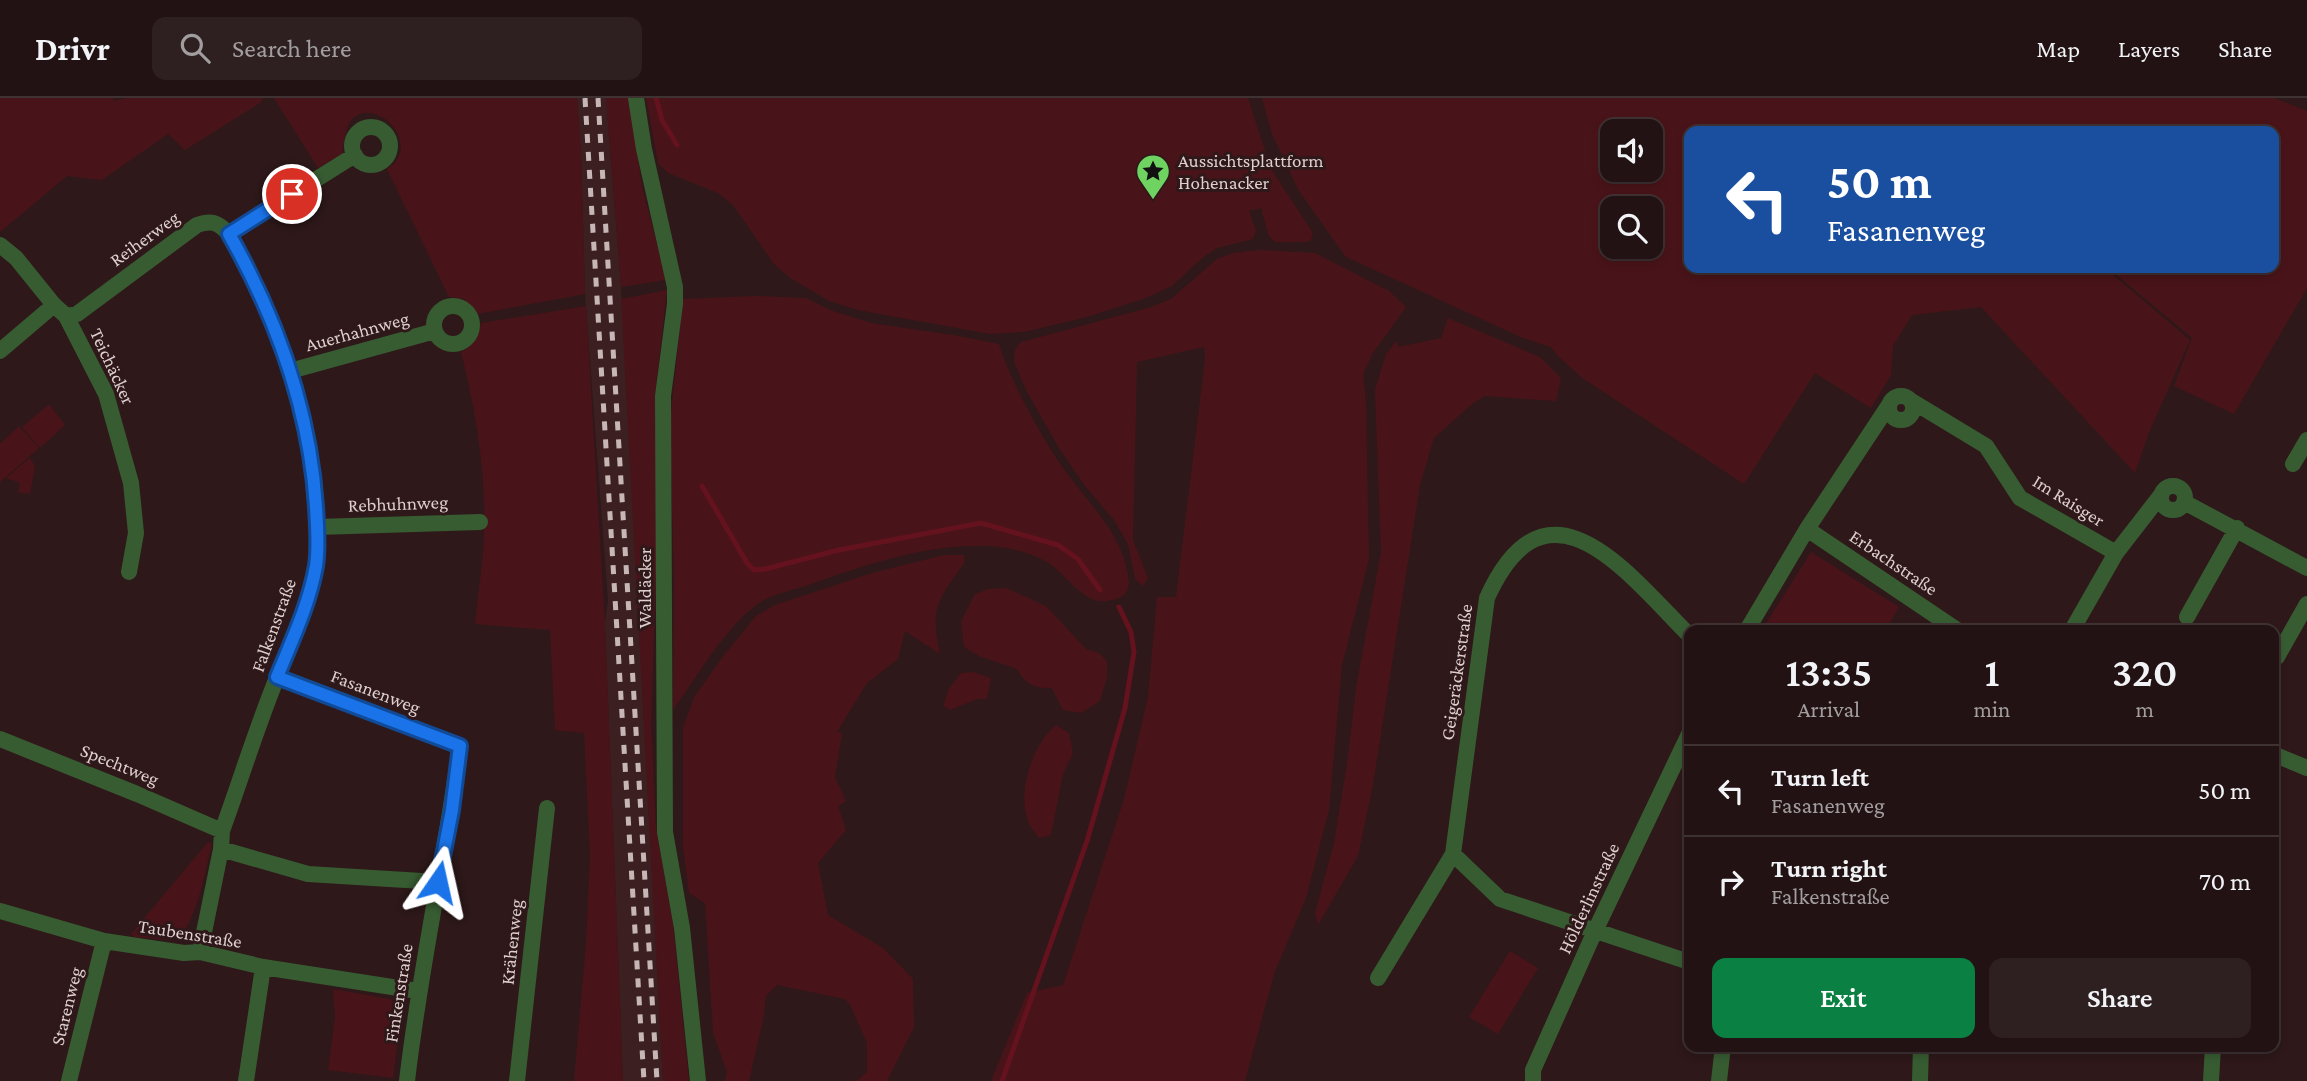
<!DOCTYPE html>
<html lang="en">
<head>
<meta charset="utf-8">
<style>
  body { margin:0; font-family:"Crimson Pro",serif; background:#2e2021; color:#f1f3f6; height:100vh; display:flex; flex-direction:column; font-size:26px; white-space:nowrap }
  * { box-sizing:border-box; margin:0 }
  p { font-size:23px; color:#a29ea0 }
  .icon { flex:none; width:38px; height:38px; fill:none; stroke:currentColor; stroke-width:2; stroke-linecap:round; stroke-linejoin:round }
  .map { position:relative; flex:1; overflow:hidden }
  .sheet { position:absolute; left:1684px; top:527px; width:595px; height:427px; display:flex; flex-direction:column; background:#221213; border-radius:14px; box-shadow:0 4px 10px #0003,0 0 0 2px #3f3233 }
  .sheet>* { flex:none }
  .top-card { position:absolute; left:1684px; top:28px; width:595px; height:147px; border-radius:14px; box-shadow:0 4px 10px #0003,0 0 0 2px #3f3233; background:#1a4fa0; color:#fff; overflow:hidden }
  .tools { position:absolute; left:1600px; top:21px; display:grid; gap:14px }
  .tools a { display:grid; place-items:center; width:63px; height:63px; border-radius:14px; background:#221213; box-shadow:0 4px 10px #0003,0 0 0 2px #3f3233; font-size:35px }
  .pin { position:absolute; display:grid; place-items:center; width:60px; height:60px; color:#fff; margin:-30px; border:4px solid #fff; border-radius:50%; box-shadow:0 2px 7px #0007 }
  .me { position:absolute; width:77px; margin:-38px; rotate:11deg; stroke-linejoin:round; filter:drop-shadow(0 0 5px #0008) }
  .turn { display:flex; align-items:center; gap:24px; height:147px; padding:0 28px; font-size:32px }
  .turn .icon { width:91px; height:91px; stroke-width:2.5 }
  .turn b { display:block; font-size:49px; line-height:60px }
  .eta { display:flex; justify-content:space-evenly; align-items:center; height:119px; text-align:center }
  .eta b { font-size:42px; font-weight:600; line-height:49px }
  .action { display:flex; gap:14px; margin-top:auto; padding:14px 28px }
  .action a { flex:1; height:80px; border-radius:14px; background:#0b8043; color:#fff; font-size:28px; font-weight:600; line-height:80px; text-align:center }
  .action a+a { background:#2e2021; color:#f1f3f6 }
  ul { padding:0; list-style:none }
  li { display:flex; align-items:center; gap:21px; height:91px; padding:0 28px; border-top:2px solid #3f3233 }
  li div { flex:1 }
  li b { display:block; font-size:26px }
  li em { font-style:normal }
  header { display:flex; align-items:center; gap:42px; box-sizing:border-box; height:98px; padding:0 35px; background:#221213; border-bottom:2px solid #3f3233 }
  header strong { font-size:33px }
  nav { display:flex; gap:38px; margin-inline-start:auto; font-size:24px }
  .search { width:490px; height:63px; background:#2e2021; display:flex; align-items:center; gap:18px; box-sizing:border-box; padding:0 24px; border-radius:14px; color:#a29ea0; font-size:26px }
  .map>svg:first-child { display:block }
  .built { fill:#3c2021 }
  .green { fill:#491419; fill-rule:evenodd }
  .lines { fill:none; stroke-linecap:round; stroke-linejoin:round }
  .stream { stroke:#64121e; stroke-width:5 }
  .minor { stroke:#375c32; stroke-width:16 }
  .rail { stroke:#c7b6b6; stroke-width:5; stroke-dasharray:9 9; stroke-linecap:butt }
  .route-casing { stroke:#114b97; stroke-width:18 }
  .route { stroke:#1a73e8; stroke-width:12 }
  .labels { text-anchor:middle; stroke-width:6; stroke-linejoin:round; paint-order:stroke }
  .poi-label { font-size:19px; fill:#dfcfcf; stroke:#2e1819; text-anchor:start }
  .street-label { font-size:19px; fill:#dfcfcf; stroke:#2e1819 }
</style>
</head>
<body>
<header>
<strong>Drivr</strong>
<div class="search"><svg class="icon" aria-label="search" viewBox="0 0 24 24"><circle cx="10" cy="10" r="6"/><path d="M15 15l6 6"/></svg>Search here</div>
<nav><a>Map</a><a>Layers</a><a>Share</a></nav>
</header>
<div class="map">
<svg width="2307" height="983" viewBox="0 0 2307 983">
  <rect width="100%" height="100%" fill="#2e1819"/>
  <!-- built -->
  <path class="built" d="M577,0h29l15,189 42,794h-40l-18,-458 3,-23 -23,-306 -4,-141z"/>
  <!-- green -->
  <path class="green" d="M0,0h114l-1,3 14,-3h136l-3,5 -75,47 -17,-16 -66,46 -35,-4 -67,56z
    M274,0h303l4,55 4,141 -108,20 -13,-15 -15,-2 -62,-128c36,-23 -7,-71 -33,-52 -9,9 -10,25 -12,37l-24,14z
    M606,0h23l13,88 24,94 -45,7z
    M646,0h602l23,71 42,64 -2,7 -4,2h-32l-6,-6 -8,-28 -12,3 7,20 -3,8 -36,9 -16,11 -29,27 -26,12 -59,19 -63,15 -34,2 -132,-24 -29,-9 -40,-24 -15,-13 -41,-59 -15,-12 -50,-20 -10,-10z
    M1262,0h1012l33,13v177l-73,126 -60,-28 18,-48 -84,-70h165v-137h-584v137h416l85,72 -42,95 -13,38 -154,-166 -69,8 -19,31 -2,29 -20,33 -56,-35 -71,111 -162,-106 -24,-22 -7,-9 -28,-9 -177,-81 -47,-66 -27,-57zM1650,33v39h-38v-39zM1612,110h38v39h-38z
    M1259,152l56,3 74,38 17,16 -33,46 -10,21 3,29 3,156 -27,106 -13,145 -23,88 -32,76 -29,107h-254l36,-88 36,-8 61,-186 24,-102 9,-100h19l29,-238 -1,-12 -67,15 -4,178 15,38 -5,8 -8,-7 -7,-35 -14,-24 -29,-34 -26,-38 -32,-56 -13,-30 1,-12 6,-8 127,-34 23,-9 46,-40 16,-6z
    M667,192l-12,104 3,116 -7,214 5,104 17,97 16,156h-26l-42,-782z
    M755,198l51,2 24,12 41,13 88,13 40,8c11,35 30,69 49,101 7,11 15,24 24,35 22,29 49,55 56,94 1,10 2,17 -7,23 -7,3 -19,6 -26,3 -15,-4 -31,-26 -45,-36 -64,-41 -175,-3 -241,21 -16,5 -36,9 -50,18 -32,22 -63,75 -86,107l1,-128 -4,-160 13,-123z
    M586,208l19,317 18,458h-49l12,-138 4,-88 -6,-122 -29,-3 -5,-100 -75,-6c3,-32 9,-64 9,-96 2,-59 -9,-120 -23,-176 12,-6 18,-15 20,-29z
    M1448,220l92,39 21,21 -5,23 -71,-5 -12,7 -39,35 -14,47 -47,300 -15,71 -40,69 -3,-12 19,-70 13,-79 9,-76 25,-136 -6,-162 11,-36 11,-14 1,7 43,-9z
    M49,306l16,21 -25,23 -18,-21z
    M19,328l20,22 -39,34v-38z
    M30,360l5,8 -5,28 -12,-2 2,-9 -14,-5z
    M1811,454l88,55 -13,23h-124z
    M944,457h20v8c-27,39 -34,44 -24,91l-35,-23 -7,28 -31,24 -30,49 5,1 -7,44 11,24 -8,5 8,24 -28,33 10,52 55,33 30,31 1,48 -27,54h-30l10,-9v-29l-17,-38 -5,-6 -68,-14 -11,11 -3,24 -14,61h-24l2,-9 -14,-39 -8,-130 -16,-10 -6,-46v-119l11,-31 31,-43 31,-38 19,-11 97,-32z
    M1006,490l40,18 40,43 13,4 8,8v16l-7,24 -19,12 -18,-3 -11,-22c-17,1 -27,-4 -35,-19l-38,-13 -15,-9 -3,-25 14,-28 13,-5z
    M973,574l18,6 -4,21h-10l-27,11 -7,-4 6,-17 12,-16z
    M1056,627l13,8 4,20 -10,21 -12,61 -12,3c-3,-5 -8,-10 -10,-14 -13,-30 3,-79 27,-99z
    M208,744l4,2c-8,31 -13,68 -32,93l-10,3 -36,-3 -3,-3z
    M1510,853l28,17 -40,66 -29,-17z
    M333,891l57,10 9,6 2,11 -8,62 -65,-8 7,-53z"/>
  <g class="lines">
    <!-- stream -->
    <path class="stream" d="M656,0l6,22 15,25
      M702,388l45,77 7,7 11,-1 74,-19 142,-27 77,22 20,14 22,31
      M1002,983l85,-240 38,-133 9,-56 -3,-20 -12,-25"/>
    <!-- minor -->
    <path class="minor" d="M636,0l8,51 31,138v17l-12,92 2,436 17,96 16,153
      M352 48a19 19 0 1 1 38 0a19 19 0 1 1-38 0Z
      M0,147l16,13 38,47 12,11 40,78 25,89 5,50 -7,39
      M434 227a19 19 0 1 1 38 0a19 19 0 1 1-38 0Z
      M66,218l11,-2 120,-89c14,-5 21,-3 32,9l126,-79
      M0,253l54,-46
      M290,273l145,-40
      M1889 310a12 12 0 1 1 24 0a12 12 0 1 1-24 0Z
      M1910,302l76,46 34,52 96,55
      M2293,366l14,-24
      M2161 400a12 12 0 1 1 24 0a12 12 0 1 1-24 0Z
      M2184,404l123,66
      M317,429l163,-5
      M1807,431l150,101
      M2187,519l50,-89
      M1747,532l60,-101 82,-124
      M2072,532l44,-77 45,-58
      M1689,537c-61,-61 -142,-170 -202,-37l-34,256 47,45 189,63
      M2277,559l30,-53
      M277,578l183,70c-15,112 -40,222 -53,335
      M0,641l137,55 85,37
      M2273,656l34,14
      M221,751l87,25 130,8
      M0,813l104,30 80,12 16,-1 63,15 155,24
      M200,854l21,-103 1,-18c19,-52 35,-105 56,-156 14,-36 32,-72 38,-111 3,-17 1,-36 0,-53 -5,-98 -39,-193 -87,-277
      M1378,880l75,-124
      M69,983l35,-140
      M246,983l17,-114
      M517,983l30,-273
      M1533,983v-11l62,-139 94,-197
      M1719,983l4,-35
      M1920,983l1,-35
      M2211,983l2,-35"/>
    <!-- rail -->
    <path class="rail" d="M585,0l59,983
      M598,0l59,983"/>
  </g>
  <g class="lines">
    <!-- route casing -->
    <g class="route-casing">
      <path id="route" d="M292,96l-63,40c47,83 81,177 87,273 1,19 3,40 0,59 -7,39 -24,74 -39,111l183,69 -8,64 -14,72"/>
    </g>
    <!-- route -->
    <use href="#route" class="route"/>
  </g>
  <!-- icons -->
  <defs>
    <g id="sight-pin" transform="scale(1.75)"><path d="M0 17L-7.5 6A9.5 9.5 0 1 1 7.5 6Z" fill="#6ed360" stroke="#2e1819"/><path d="M0-6L1.8-2.2L6-1.7L2.9 1.2L3.7 5.4L0 3.3L-3.7 5.4L-2.9 1.2L-6-1.7L-1.8-2.2Z" fill="#111"/></g>
  </defs>
  <g fill-rule="evenodd">
    <use href="#sight-pin" x="1153" y="73"/>
  </g>
  <g class="labels">
    <!-- poi labels -->
    <g class="poi-label">
      <text x="1178" y="69">Aussichtsplattform<tspan x="1178" dy="22">Hohenacker</tspan></text>
    </g>
    <!-- street labels -->
    <g class="street-label">
      <text transform="translate(144 140) rotate(-36)" y="7">Reiherweg</text>
      <text transform="translate(357 233) rotate(-15)" y="7">Auerhahnweg</text>
      <text transform="translate(113 268) rotate(65)" y="7">Teichäcker</text>
      <text transform="translate(2069 402) rotate(32)" y="7">Im Raisger</text>
      <text transform="translate(398 405) rotate(-2)" y="7">Rebhuhnweg</text>
      <text transform="translate(1894 464) rotate(34)" y="7">Erbachstraße</text>
      <text transform="translate(644 490) rotate(-90)" y="7">Waldäcker</text>
      <text transform="translate(273 527) rotate(-70)" y="7">Falkenstraße</text>
      <text transform="translate(1456 574) rotate(-82)" y="7">Geigeräckerstraße</text>
      <text transform="translate(376 593) rotate(21)" y="7">Fasanenweg</text>
      <text transform="translate(120 666) rotate(22)" y="7">Spechtweg</text>
      <text transform="translate(1588 800) rotate(-65)" y="7">Hölderlinstraße</text>
      <text transform="translate(190 835) rotate(9)" y="7">Taubenstraße</text>
      <text transform="translate(511 844) rotate(-84)" y="7">Krähenweg</text>
      <text transform="translate(398 895) rotate(-81)" y="7">Finkenstraße</text>
      <text transform="translate(66 908) rotate(-76)" y="7">Starenweg</text>
    </g>
  </g>
</svg>
<div class="tools">
<a><svg class="icon" aria-label="sound" viewBox="0 0 24 24"><path d="M4 9h4l5-4v14l-5-4H4zM17 9q2 3 0 6"/></svg></a>
<a><svg class="icon" aria-label="search" viewBox="0 0 24 24"><circle cx="10" cy="10" r="6"/><path d="M15 15l6 6"/></svg></a>
</div>
<div class="pin" style="left:292px;top:96px;background:#d93025"><svg class="icon" aria-label="arrive" viewBox="0 0 24 24"><path d="M6 21V4h12l-3 4 3 4H6"/></svg></div>
<svg class="me" style="left:438px;top:784px" viewBox="-20 -20 40 40"><path d="M0-17L14 15 0 8-14 15z" fill="#1a73e8" stroke="#fff" stroke-width="4"/></svg>
<div class="top-card">
<div class="turn"><svg class="icon" aria-label="left" viewBox="0 0 24 24"><path d="M17 20v-9H6M10 6l-5 5 5 5"/></svg><div><b>50 m</b>Fasanenweg</div></div>
</div>
<section class="sheet">
<div class="eta">
<div><b>13:35</b><p>Arrival</p></div>
<div><b>1</b><p>min</p></div>
<div><b>320</b><p>m</p></div>
</div>
<ul>
<li><svg class="icon" aria-label="left" viewBox="0 0 24 24"><path d="M17 20v-9H6M10 6l-5 5 5 5"/></svg><div><b>Turn left</b><p>Fasanenweg</p></div><em>50 m</em></li>
<li><svg class="icon" aria-label="right" viewBox="0 0 24 24"><path d="M7 20v-9h11M14 6l5 5-5 5"/></svg><div><b>Turn right</b><p>Falkenstraße</p></div><em>70 m</em></li>
</ul>
<div class="action"><a>Exit</a><a>Share</a></div>
</section>
</div>
</body>
</html>
